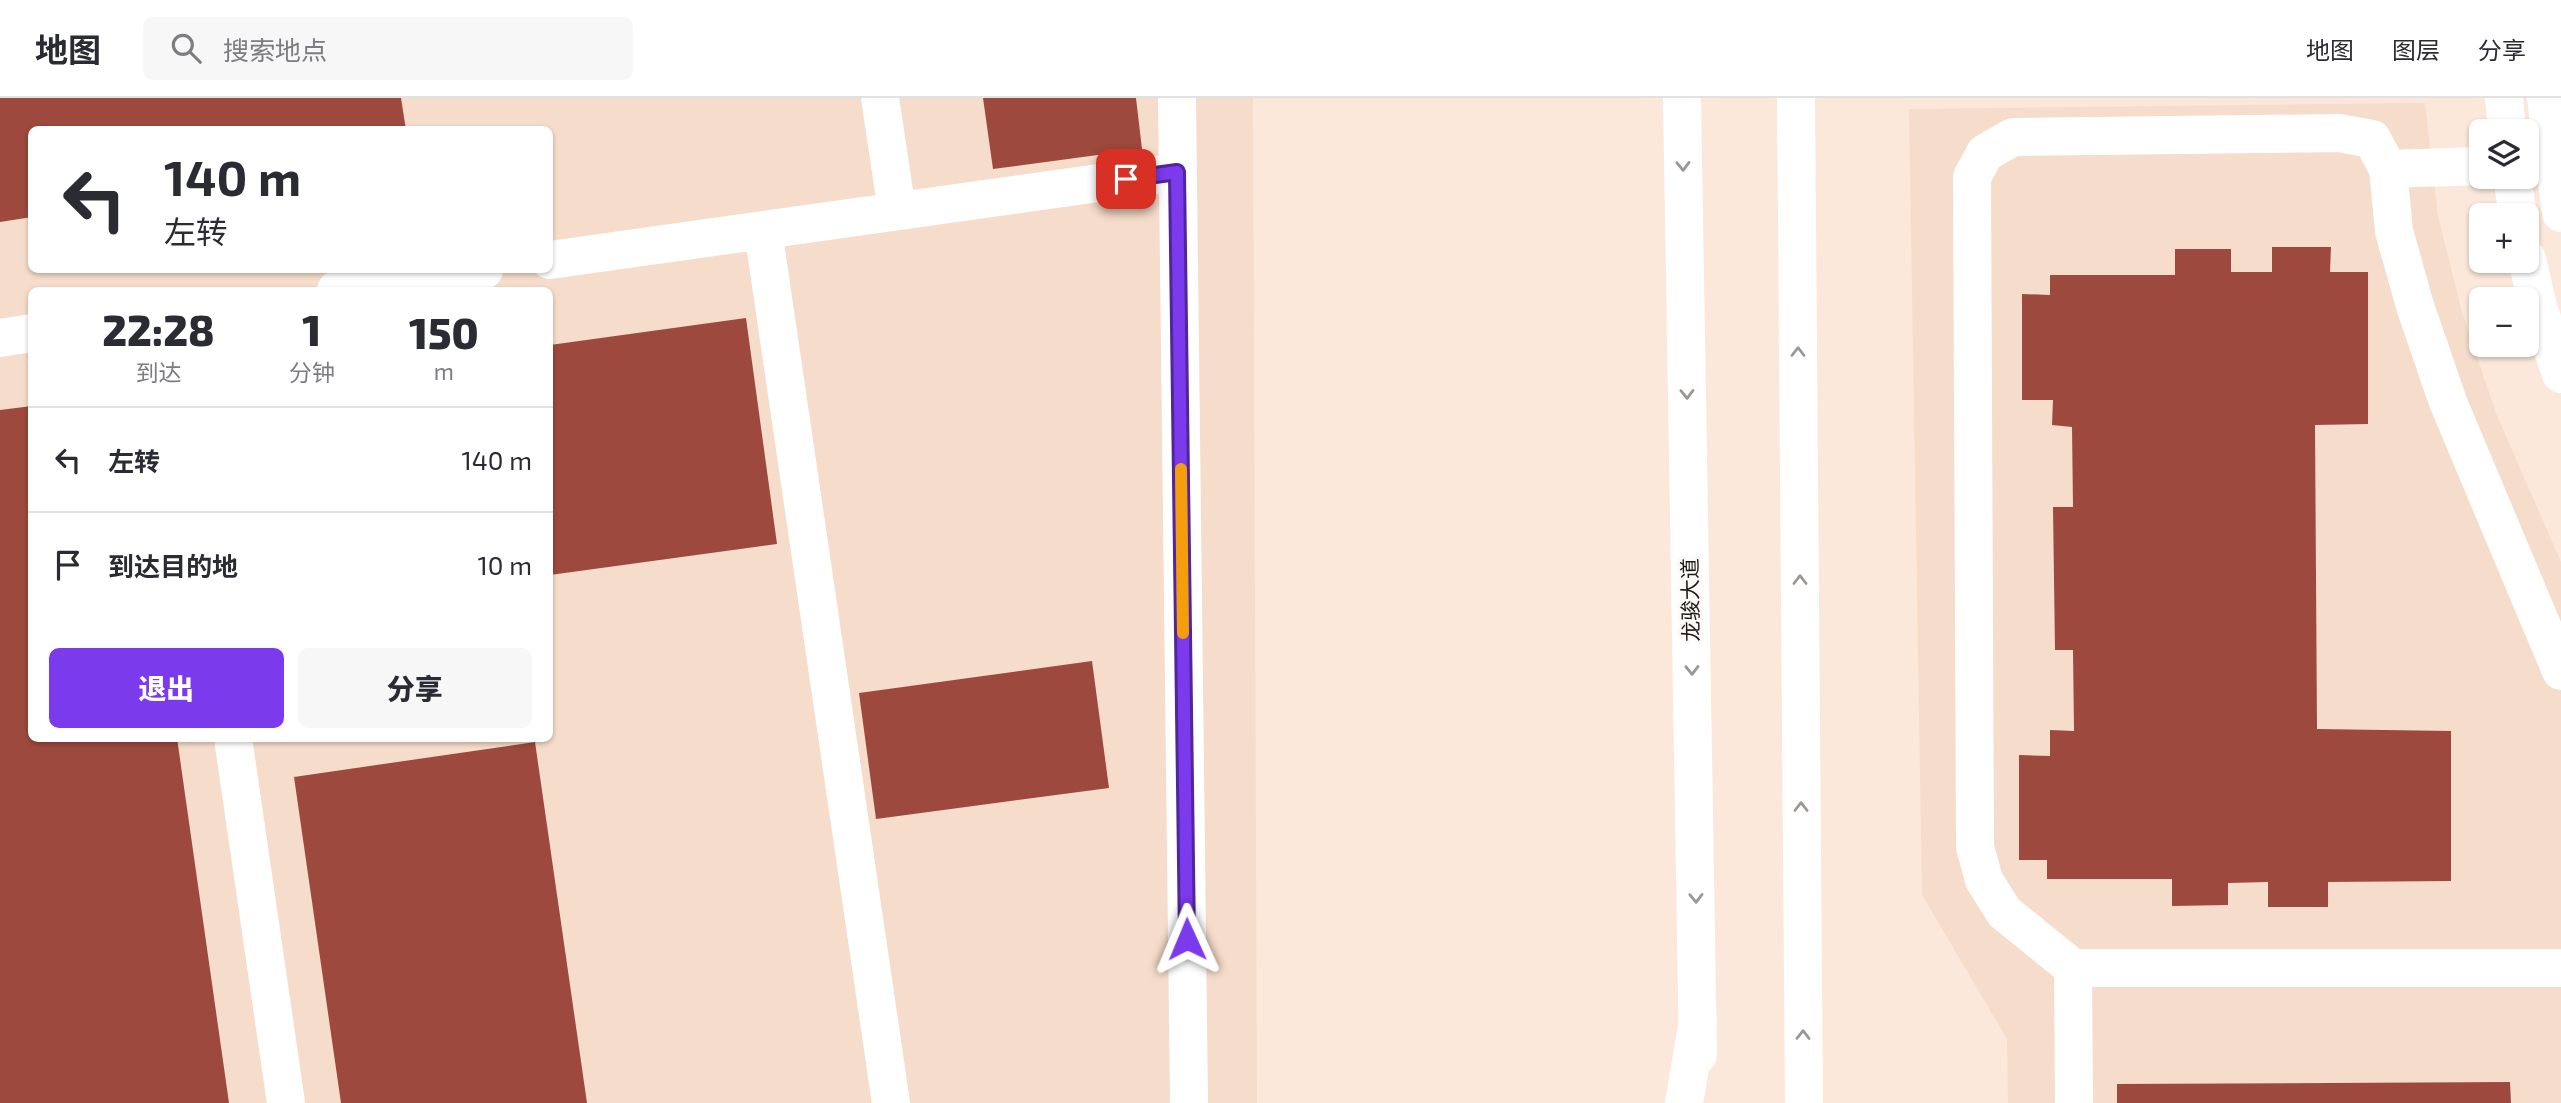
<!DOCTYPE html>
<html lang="zh">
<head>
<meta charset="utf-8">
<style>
  body { margin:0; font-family:"Exo 2","Noto Sans SC",sans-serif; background:#f7f7f7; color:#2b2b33; height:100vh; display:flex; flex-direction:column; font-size:26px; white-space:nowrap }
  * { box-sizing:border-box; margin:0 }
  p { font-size:23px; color:#7c7c81 }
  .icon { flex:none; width:38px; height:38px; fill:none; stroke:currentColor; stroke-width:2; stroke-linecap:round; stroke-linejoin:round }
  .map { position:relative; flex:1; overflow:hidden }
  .details { position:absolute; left:28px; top:189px; width:525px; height:455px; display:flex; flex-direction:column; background:#fff; border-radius:10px; box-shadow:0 2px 5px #0004 }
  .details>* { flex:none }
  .top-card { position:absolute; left:28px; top:28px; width:525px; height:147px; border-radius:10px; box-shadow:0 2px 5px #0004; background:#fff; color:#2b2b33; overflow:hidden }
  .tools { position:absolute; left:2469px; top:21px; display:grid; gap:14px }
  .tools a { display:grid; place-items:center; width:70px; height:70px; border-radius:10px; background:#fff; box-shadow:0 2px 5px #0004; font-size:35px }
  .pin { position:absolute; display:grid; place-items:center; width:60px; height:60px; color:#fff; margin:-30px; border-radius:14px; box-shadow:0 4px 10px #0006 }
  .me { position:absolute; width:77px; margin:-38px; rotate:359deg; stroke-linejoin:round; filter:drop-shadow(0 0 5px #0008) }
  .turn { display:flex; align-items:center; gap:24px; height:147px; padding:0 21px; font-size:32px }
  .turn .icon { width:91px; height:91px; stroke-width:2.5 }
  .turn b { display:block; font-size:49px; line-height:60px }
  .eta { display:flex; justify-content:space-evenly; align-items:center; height:119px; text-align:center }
  .eta b { font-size:42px; font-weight:800; line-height:49px }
  .primary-button { display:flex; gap:14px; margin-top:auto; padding:14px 21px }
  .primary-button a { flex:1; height:80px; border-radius:10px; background:#7c3aed; color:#fff; font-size:28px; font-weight:800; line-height:80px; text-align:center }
  .primary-button a+a { background:#f7f7f7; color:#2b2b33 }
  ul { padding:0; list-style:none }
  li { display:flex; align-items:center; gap:21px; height:105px; padding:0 21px; border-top:2px solid #e1e1e2 }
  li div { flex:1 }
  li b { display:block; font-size:26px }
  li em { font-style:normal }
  header { display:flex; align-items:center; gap:42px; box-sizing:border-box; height:98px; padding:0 35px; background:#fff; border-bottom:2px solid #e1e1e2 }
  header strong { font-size:33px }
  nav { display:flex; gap:38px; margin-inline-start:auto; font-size:24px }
  .search { width:490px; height:63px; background:#f7f7f7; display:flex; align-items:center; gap:18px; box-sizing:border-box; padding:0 24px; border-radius:10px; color:#7c7c81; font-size:26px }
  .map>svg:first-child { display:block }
  .built { fill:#f6dcca; fill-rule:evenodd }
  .building { fill:#9d493d }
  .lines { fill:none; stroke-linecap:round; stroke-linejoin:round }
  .minor { stroke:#fff; stroke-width:38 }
  .major { stroke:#fff; stroke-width:38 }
  .highway { stroke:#fff; stroke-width:38 }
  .oneway { stroke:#9a9795 }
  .route-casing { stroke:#51269a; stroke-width:18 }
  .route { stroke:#7c3aed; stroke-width:12 }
  .slow { stroke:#f59e0b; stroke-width:12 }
  .labels { text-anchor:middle; stroke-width:7; stroke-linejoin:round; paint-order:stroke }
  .street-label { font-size:21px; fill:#1e1813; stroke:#fdf9f6 }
</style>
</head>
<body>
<header>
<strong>地图</strong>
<div class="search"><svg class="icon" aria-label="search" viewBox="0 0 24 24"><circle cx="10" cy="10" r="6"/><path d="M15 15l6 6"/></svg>搜索地点</div>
<nav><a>地图</a><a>图层</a><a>分享</a></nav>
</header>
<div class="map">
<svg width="2561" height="1005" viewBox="0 0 2561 1005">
  <rect width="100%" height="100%" fill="#fbe8db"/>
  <!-- built -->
  <path class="built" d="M0,0h1253l4,1005h-1257zM32,32h518v140h-518zM32,192h518v448h-518z
    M2425,5l13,113 24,96 34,101 65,149v541h-553l-1,-64 -85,-144 -13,-786z"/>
  <!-- building -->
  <path class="building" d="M0,0h401l5,32h-374v87l-32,5z
    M983,0h153l6,51 -149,20z
    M2272,149h59l-1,25h38v152l-53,1 2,304 134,2v150l-123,1v25h-60v-25l-40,1v22l-56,1v-27h-125v-19h-28v-105l31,1v-26l24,1 -1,-81h-18l-2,-143h20l-1,-80 -20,-2 1,-25h-31v-106l28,1v-20h125v-26h56v23h41z
    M746,220l31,226 -227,31v-230z
    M32,308v332h145l52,365h-229v-693z
    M1092,563l17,127 -233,31 -17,-126z
    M535,644l52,361h-246l-47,-326z
    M2510,984l1,21h-394v-19z"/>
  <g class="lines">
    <!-- minor -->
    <path class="minor" d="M880,0l17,113
      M1177,0l12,1005
      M2504,0l3,33
      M2546,0l15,115
      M2388,71l94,-3
      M2512,79l6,38
      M763,132l128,873
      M2527,161l11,48 23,67
      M550,162l627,-88
      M336,192l148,-20
      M0,240l32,-5
      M2561,573l-113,-269 -33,-96 -21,-75 -6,-62 -16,-30 -33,-6 -326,4 -28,16 -13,24 3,670 9,33 20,32 69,56h488
      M233,640l53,365
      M2073,870l1,135"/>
    <!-- major -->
    <path class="major" d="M1682,0l16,957
      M1796,0l8,1005"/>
    <!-- highway -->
    <path class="highway" d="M1684,1005l14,-82"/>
  </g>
  <!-- one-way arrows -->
  <defs><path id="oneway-chevron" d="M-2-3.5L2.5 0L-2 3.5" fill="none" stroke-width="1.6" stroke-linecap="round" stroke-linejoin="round" transform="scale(1.75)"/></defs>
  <g class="oneway">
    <use href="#oneway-chevron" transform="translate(1683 68) rotate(89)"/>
    <use href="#oneway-chevron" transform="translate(1798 254) rotate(-90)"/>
    <use href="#oneway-chevron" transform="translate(1687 296) rotate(89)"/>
    <use href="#oneway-chevron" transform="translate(1800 482) rotate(-90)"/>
    <use href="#oneway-chevron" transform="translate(1692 572) rotate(89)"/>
    <use href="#oneway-chevron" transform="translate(1801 709) rotate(-90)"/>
    <use href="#oneway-chevron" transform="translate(1696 800) rotate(89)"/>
    <use href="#oneway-chevron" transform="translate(1803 937) rotate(-90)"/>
  </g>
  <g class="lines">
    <!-- route casing -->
    <g class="route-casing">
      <path id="route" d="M1126,81l51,-7 10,767"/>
    </g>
    <!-- route -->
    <use href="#route" class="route"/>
    <!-- slow -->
    <path class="slow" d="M1181,371l2,164"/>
  </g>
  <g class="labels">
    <!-- street labels -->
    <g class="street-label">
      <text transform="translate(1691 502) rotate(-91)" y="7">龙骏大道</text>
    </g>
  </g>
</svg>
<div class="tools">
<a><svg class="icon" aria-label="layers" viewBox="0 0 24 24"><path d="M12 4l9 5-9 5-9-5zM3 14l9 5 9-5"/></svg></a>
<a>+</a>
<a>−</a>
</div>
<div class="pin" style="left:1126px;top:81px;background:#d93025"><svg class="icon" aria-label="arrive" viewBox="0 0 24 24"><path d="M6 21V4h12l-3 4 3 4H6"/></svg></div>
<svg class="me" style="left:1187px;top:841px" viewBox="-20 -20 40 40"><path d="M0-17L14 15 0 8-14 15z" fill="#7c3aed" stroke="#fff" stroke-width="4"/></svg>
<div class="top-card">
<div class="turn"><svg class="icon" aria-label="left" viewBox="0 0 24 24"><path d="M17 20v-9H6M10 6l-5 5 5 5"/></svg><div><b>140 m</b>左转</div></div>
</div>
<section class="details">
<div class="eta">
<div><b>22:28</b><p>到达</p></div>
<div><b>1</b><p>分钟</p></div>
<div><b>150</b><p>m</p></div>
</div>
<ul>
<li><svg class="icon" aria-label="left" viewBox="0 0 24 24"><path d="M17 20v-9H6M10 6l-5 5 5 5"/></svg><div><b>左转</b></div><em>140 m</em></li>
<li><svg class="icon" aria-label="arrive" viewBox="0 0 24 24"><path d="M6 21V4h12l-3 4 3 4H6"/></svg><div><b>到达目的地</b></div><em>10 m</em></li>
</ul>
<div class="primary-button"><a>退出</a><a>分享</a></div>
</section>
</div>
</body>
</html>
